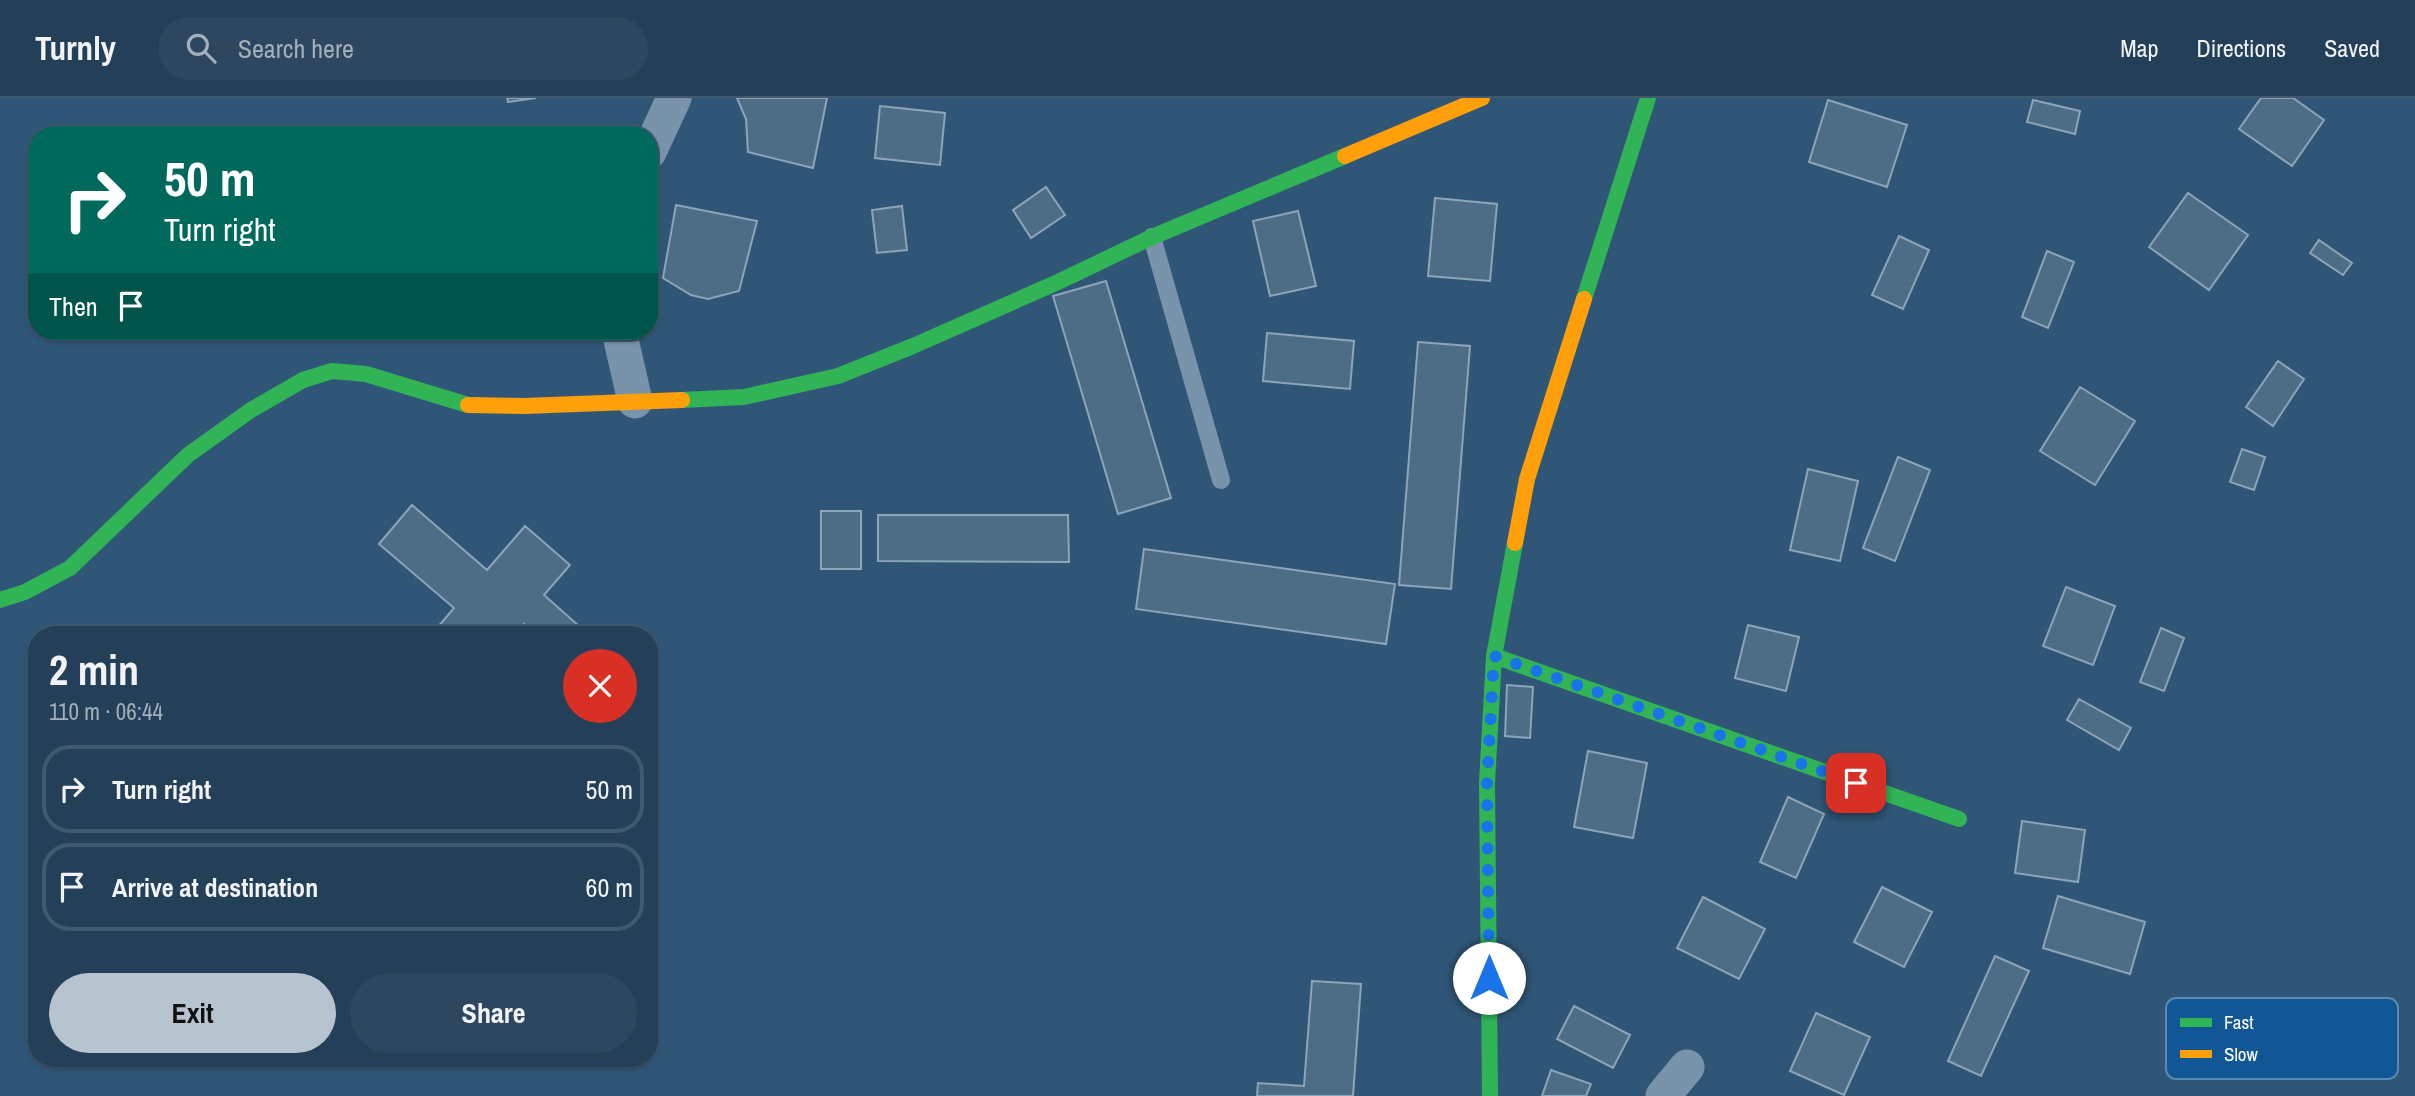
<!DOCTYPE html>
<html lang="en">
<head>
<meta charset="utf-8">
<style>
  body { margin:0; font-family:"Archivo Narrow",sans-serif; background:#2c475f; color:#f1f3f6; height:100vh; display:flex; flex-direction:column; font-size:26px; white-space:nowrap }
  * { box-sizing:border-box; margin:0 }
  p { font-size:23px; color:#a3afba }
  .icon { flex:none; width:38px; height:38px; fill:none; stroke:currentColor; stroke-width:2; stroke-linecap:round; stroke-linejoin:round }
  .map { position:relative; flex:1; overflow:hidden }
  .drawer { position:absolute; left:28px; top:528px; width:630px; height:441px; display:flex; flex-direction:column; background:#244059; border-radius:28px; box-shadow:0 2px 5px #0004,0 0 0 2px #41596f }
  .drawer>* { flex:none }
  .top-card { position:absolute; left:28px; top:28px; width:630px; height:214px; border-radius:28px; box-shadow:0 2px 5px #0004,0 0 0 2px #41596f; background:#00695c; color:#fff; overflow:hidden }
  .pin { position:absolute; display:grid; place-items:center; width:60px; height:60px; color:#fff; margin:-30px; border-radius:14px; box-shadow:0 4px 10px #0006 }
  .me { position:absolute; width:77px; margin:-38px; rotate:0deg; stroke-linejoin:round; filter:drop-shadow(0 0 5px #0008) }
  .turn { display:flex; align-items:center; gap:24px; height:147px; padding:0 21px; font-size:32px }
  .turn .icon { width:91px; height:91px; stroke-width:2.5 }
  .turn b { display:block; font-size:49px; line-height:60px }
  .then { display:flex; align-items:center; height:66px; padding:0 21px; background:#0003; gap:14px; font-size:26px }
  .round { display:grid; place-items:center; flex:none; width:74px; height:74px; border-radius:37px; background:#2c475f }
  .summary { display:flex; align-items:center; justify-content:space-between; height:119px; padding:0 21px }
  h1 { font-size:42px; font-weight:800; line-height:52px }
  .cta { display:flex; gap:14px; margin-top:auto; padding:14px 21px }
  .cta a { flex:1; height:80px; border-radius:42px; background:#b7c4cf; color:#111; font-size:28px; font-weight:800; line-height:80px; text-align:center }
  .cta a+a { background:#2c475f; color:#f1f3f6 }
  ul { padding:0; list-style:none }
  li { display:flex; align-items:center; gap:21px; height:88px; margin:0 14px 10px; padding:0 7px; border:4px solid #41596f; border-radius:28px }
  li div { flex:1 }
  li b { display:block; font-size:26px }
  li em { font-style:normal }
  header { display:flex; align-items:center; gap:42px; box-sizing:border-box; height:98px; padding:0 35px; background:#244059; border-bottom:2px solid #41596f }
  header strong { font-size:33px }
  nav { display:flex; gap:38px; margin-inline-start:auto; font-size:24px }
  .search { width:490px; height:63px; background:#2c475f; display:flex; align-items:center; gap:18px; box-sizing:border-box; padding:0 24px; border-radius:38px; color:#a3afba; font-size:26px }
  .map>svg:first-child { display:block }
  .building { fill:#4d6c86; stroke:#8ea4b7; stroke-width:2 }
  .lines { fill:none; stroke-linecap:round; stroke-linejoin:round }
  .lane { stroke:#7993aa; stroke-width:18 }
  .street { stroke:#7993aa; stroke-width:35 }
  .fast { stroke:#30b455; stroke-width:16 }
  .slow { stroke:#ff9f0a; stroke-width:16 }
  .route { stroke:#1a73e8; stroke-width:12; stroke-dasharray:0 21.6 }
  .key { fill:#125795; stroke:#5989b5; stroke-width:2 }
  .key-label { font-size:19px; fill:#fff }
</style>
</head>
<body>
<header>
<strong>Turnly</strong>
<div class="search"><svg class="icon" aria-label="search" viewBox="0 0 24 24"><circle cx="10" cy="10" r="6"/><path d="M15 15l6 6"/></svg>Search here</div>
<nav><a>Map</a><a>Directions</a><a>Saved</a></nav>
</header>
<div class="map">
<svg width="2415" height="998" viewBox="0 0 2415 998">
  <rect width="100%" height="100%" fill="#305677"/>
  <!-- building -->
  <path class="building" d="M507,0h29l-28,4z
    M737,0h90l-14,70 -65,-16 -2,-33z
    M2261,0h32l31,22 -32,46 -53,-37z
    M1828,2l79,25 -20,62 -78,-25z
    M2033,2l47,11 -5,23 -48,-12z
    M880,8l65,7 -5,52 -65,-7z
    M509,29l31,8h-33z
    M1046,89l19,28 -34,23 -18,-28z
    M2188,95l60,42 -39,55 -60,-43z
    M1435,100l62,6 -7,77 -62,-5z
    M676,107l81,16 -18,70 -31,8 -17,-4 -28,-17z
    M902,108l5,44 -30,3 -5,-43z
    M1298,113l18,75 -46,10 -17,-75z
    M1899,138l30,14 -26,59 -31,-14z
    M2319,142l33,23 -9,12 -33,-22z
    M2047,153l27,11 -26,66 -26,-11z
    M1106,183l65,217 -53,16 -65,-218z
    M1267,235l87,8 -4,48 -87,-8z
    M1418,244l52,4 -19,243 -52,-4z
    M2278,263l26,18 -31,47 -27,-19z
    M2080,289l55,34 -40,64 -55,-34z
    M2242,351l23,8 -11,33 -24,-8z
    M1898,359l32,13 -35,91 -32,-13z
    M1808,371l50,12 -18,80 -50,-11z
    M412,407l75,65 38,-44 45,39 -26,30 35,31 -8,9h-34l-13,-11 -9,11h-84l23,-27 -75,-64z
    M821,413h40v58h-40z
    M878,417h190l1,47 -191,-1z
    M1144,451l251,35 -9,60 -250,-35z
    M2066,489l49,19 -22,59 -50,-19z
    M1748,527l51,12 -13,54 -51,-13z
    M2161,530l23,10 -20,53 -24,-9z
    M1507,587l26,2 -3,51 -25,-2z
    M2079,601l52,29 -12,22 -52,-30z
    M1588,653l59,12 -14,75 -59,-11z
    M1788,699l36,17 -28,64 -36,-16z
    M2022,723l63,9 -7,52 -63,-9z
    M1882,789l50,25 -28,55 -50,-25z
    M2058,798l87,26 -15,52 -87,-26z
    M1703,799l62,32 -26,50 -62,-31z
    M1995,858l34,15 -48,105 -33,-15z
    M1312,883l49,3 -8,112h-96l1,-13 46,3z
    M1574,908l56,29 -17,33 -56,-29z
    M1816,915l54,24 -26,58 -54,-24z
    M1551,972l40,14 -5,12h-44z"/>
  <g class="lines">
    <!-- lane -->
    <path class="lane" d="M1152,139l69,243"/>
    <!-- street -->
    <path class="street" d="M649,54l25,-54
      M619,233l16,70
      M1663,998l24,-29"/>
    <!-- fast -->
    <path class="fast" d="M1584,201l64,-201
      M682,302l62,-3 94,-21 75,-30 145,-64 94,-45 193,-81
      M0,502l25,-8 45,-24 118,-113 63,-45 52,-30 29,-9 34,3 102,31
      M1494,558l465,163
      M1490,998l-3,-313 7,-127 21,-113"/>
    <!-- slow -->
    <path class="slow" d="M1345,58l137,-58
      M468,307l56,1 158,-6
      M1515,445l12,-64 57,-180"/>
  </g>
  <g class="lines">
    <!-- route -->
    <path class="route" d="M1489,880l-2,-195 7,-127 362,127"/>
  </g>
  <!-- legend -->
  <rect x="2166" y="900" width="232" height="81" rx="10" class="key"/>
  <rect x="2180" y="920" width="32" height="9" fill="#30b455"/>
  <rect x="2180" y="952" width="32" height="8" fill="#ff9f0a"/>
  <g class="key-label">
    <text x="2224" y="931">Fast</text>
    <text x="2224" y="963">Slow</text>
  </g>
</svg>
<div class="pin" style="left:1856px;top:685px;background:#d93025"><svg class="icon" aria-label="arrive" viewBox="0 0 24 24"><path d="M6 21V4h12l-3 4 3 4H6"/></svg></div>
<svg class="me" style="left:1489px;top:880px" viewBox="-20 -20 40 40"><circle r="19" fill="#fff"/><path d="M0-13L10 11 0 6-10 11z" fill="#1a73e8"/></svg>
<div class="top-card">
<div class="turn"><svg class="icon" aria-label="right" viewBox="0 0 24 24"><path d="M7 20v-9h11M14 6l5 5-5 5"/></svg><div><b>50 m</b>Turn right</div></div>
<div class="then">Then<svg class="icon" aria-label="arrive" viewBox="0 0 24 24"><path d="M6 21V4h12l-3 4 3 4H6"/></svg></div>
</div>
<section class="drawer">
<div class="summary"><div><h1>2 min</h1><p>110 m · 06:44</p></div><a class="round" style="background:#d93025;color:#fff"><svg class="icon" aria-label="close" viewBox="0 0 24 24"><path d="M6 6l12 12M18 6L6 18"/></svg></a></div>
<ul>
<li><svg class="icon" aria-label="right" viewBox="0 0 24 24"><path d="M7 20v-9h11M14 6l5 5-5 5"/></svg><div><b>Turn right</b></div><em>50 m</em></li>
<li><svg class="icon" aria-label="arrive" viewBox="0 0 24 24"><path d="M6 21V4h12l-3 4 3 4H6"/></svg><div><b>Arrive at destination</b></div><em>60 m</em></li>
</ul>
<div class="cta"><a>Exit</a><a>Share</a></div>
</section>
</div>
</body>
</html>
